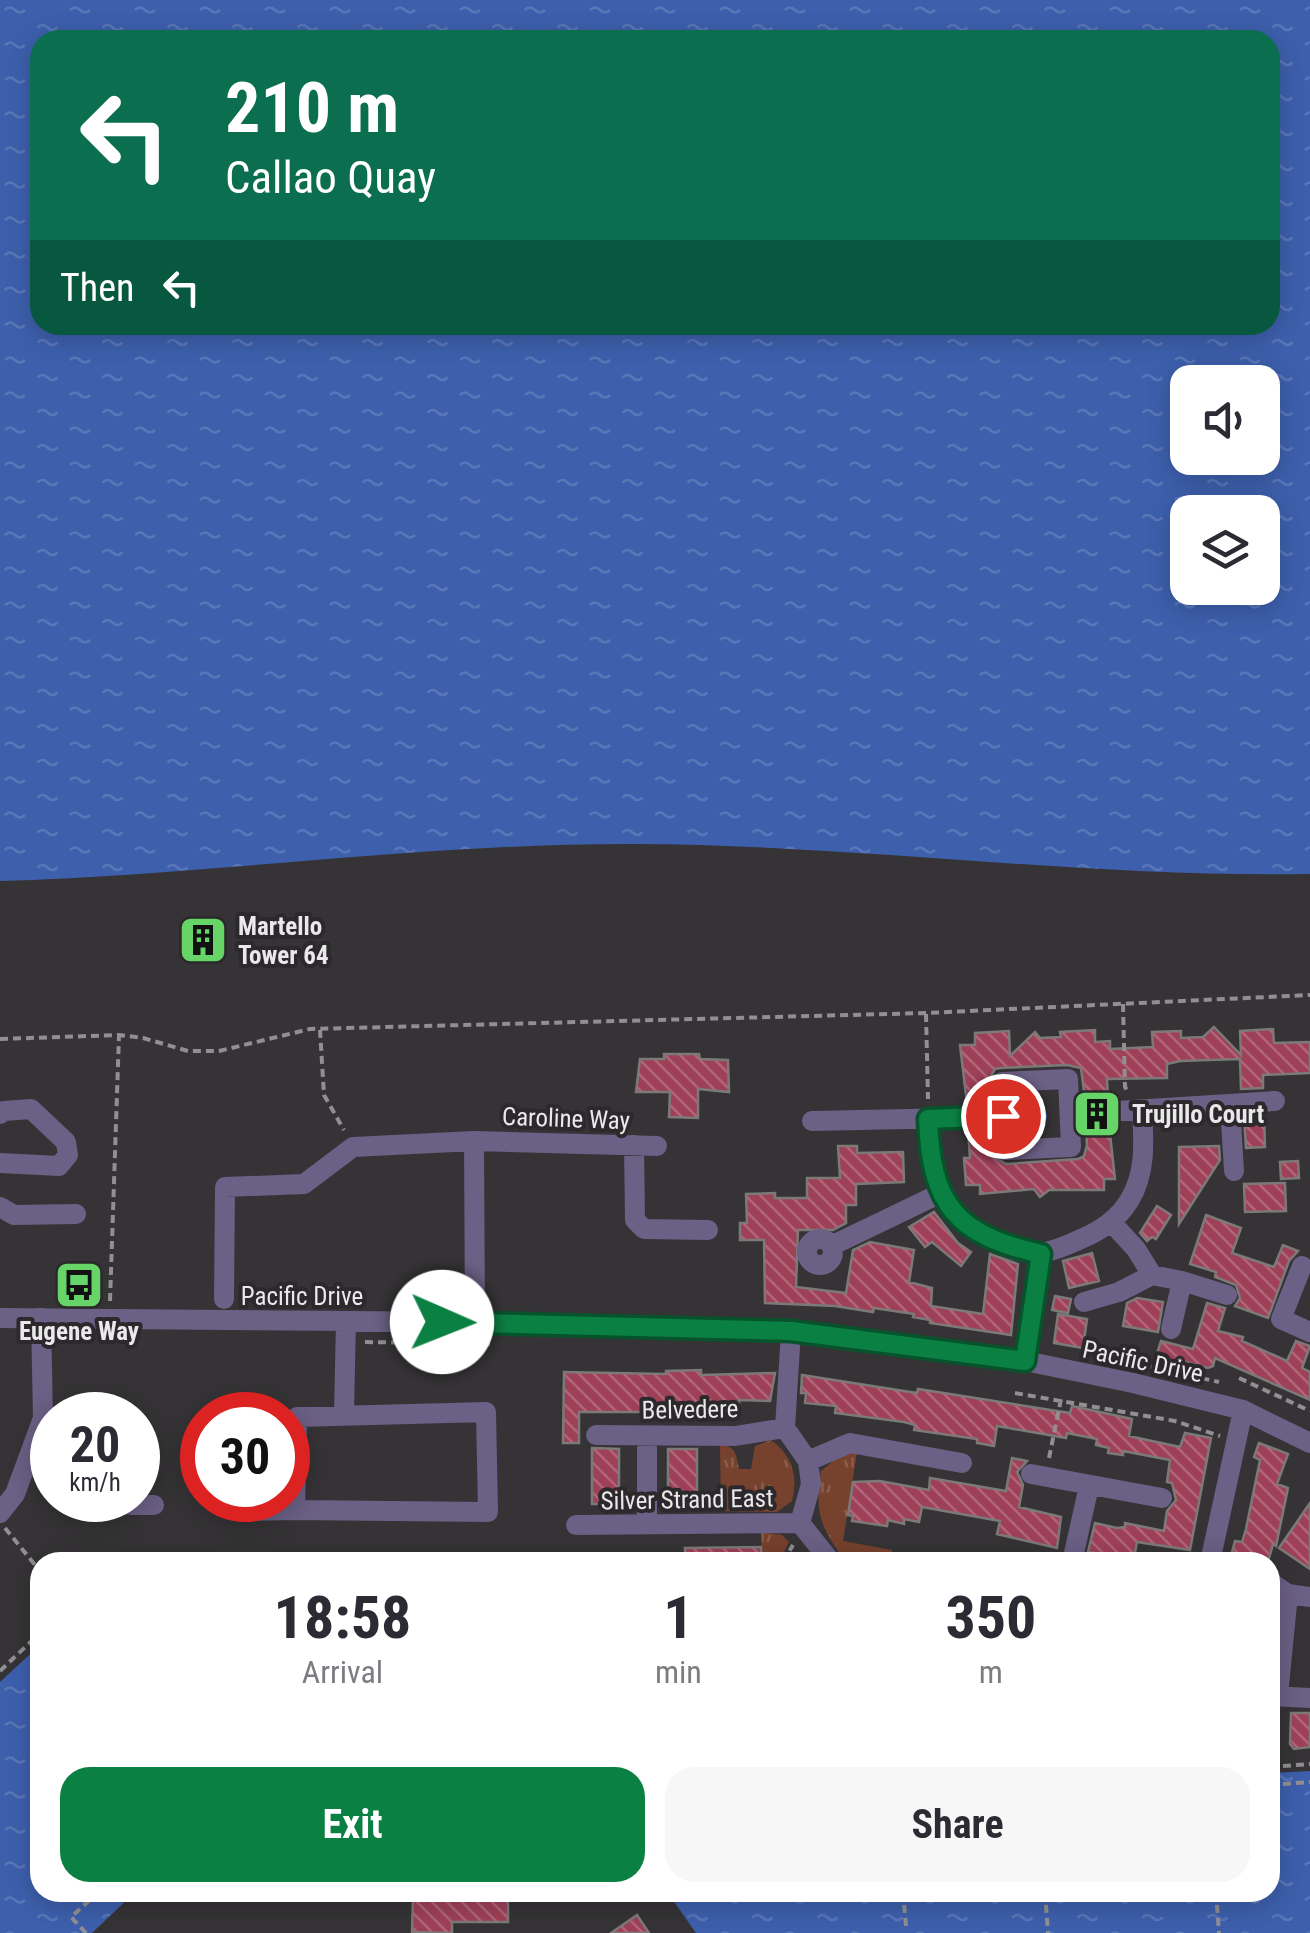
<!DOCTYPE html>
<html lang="en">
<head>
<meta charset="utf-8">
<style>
  body { margin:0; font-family:"Roboto Condensed",sans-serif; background:#f7f7f7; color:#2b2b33; height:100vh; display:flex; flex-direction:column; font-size:38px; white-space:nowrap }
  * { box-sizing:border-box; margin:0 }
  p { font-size:32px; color:#7c7c81 }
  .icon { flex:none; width:55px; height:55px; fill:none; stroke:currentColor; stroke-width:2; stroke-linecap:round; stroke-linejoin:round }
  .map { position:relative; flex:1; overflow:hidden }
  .sheet { position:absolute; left:30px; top:1552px; width:1250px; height:350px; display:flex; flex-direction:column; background:#fff; border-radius:30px; box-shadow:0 5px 25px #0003 }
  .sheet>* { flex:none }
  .hud { position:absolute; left:30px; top:30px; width:1250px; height:305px; border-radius:30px; box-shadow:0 5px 25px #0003; background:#0b6e4f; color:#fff; overflow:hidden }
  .fabs { position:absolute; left:1170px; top:365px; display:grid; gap:20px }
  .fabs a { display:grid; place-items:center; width:110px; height:110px; border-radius:20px; background:#fff; box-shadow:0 5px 25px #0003; font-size:50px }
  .speed { position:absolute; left:30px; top:1392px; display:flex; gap:20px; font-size:50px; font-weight:700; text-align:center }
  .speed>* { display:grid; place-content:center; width:130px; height:130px; border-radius:50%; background:#fff; box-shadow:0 5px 25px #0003; line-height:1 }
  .speed small { font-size:25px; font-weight:400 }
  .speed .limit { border:15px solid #d22; background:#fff; color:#111 }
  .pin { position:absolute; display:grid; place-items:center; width:85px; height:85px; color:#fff; margin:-42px; border:5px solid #fff; border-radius:50%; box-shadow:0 2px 10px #0007 }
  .me { position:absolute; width:110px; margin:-55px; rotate:91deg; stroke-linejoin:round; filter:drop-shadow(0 0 8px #0008) }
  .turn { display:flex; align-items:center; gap:35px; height:210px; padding:0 30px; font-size:45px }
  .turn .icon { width:130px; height:130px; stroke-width:2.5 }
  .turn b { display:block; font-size:70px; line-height:85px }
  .then { display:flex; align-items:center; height:95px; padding:0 30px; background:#0003; gap:20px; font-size:38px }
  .eta { display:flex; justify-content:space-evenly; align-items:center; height:170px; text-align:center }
  .eta b { font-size:60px; font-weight:700; line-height:70px }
  .primary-button { display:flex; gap:20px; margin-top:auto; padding:20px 30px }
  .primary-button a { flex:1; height:115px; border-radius:30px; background:#0b8043; color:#fff; font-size:40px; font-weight:700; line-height:115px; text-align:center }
  .primary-button a+a { background:#f7f7f7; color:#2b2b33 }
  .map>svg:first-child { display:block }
  .grass { fill:url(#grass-tufts) }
  .water { fill:url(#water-ripples); fill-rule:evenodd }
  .building { fill:url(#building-back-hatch); stroke:#7c7979; stroke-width:2.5 }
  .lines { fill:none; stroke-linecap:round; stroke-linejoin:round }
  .path { stroke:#918f91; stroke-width:4; stroke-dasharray:8 5; stroke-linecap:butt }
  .minor { stroke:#6b6085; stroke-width:20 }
  .route-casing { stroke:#07532c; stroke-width:25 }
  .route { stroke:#0b8043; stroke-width:18 }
  .labels { text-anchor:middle; stroke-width:8; stroke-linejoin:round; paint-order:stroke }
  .poi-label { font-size:25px; font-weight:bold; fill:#eae8ea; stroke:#2b292b; text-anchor:start }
  .street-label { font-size:25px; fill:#eae8ea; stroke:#2b292b }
</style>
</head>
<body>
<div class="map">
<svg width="1310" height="1933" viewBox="0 0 1310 1933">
  <defs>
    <pattern id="grass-tufts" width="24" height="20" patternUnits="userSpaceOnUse" patternTransform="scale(2.5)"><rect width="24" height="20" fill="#76412d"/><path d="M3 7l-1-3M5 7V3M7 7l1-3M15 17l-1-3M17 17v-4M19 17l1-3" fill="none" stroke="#8a5c4c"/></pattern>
    <pattern id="water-ripples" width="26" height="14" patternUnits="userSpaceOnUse" patternTransform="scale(2.5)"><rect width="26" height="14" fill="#3d5fac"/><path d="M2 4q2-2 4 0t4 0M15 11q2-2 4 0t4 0" fill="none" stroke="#5976b8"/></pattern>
    <pattern id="building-back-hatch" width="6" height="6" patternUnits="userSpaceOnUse" patternTransform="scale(2.5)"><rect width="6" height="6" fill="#9f4059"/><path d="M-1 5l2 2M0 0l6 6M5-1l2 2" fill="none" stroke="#b16579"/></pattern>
  </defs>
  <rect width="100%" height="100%" fill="#353335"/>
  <!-- grass -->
  <path class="grass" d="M771,1440c20,14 28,35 21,61l-15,11 -56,-1 -1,-66c17,1 16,11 19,24h12l4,-23z
    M844,1452h13l-14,89 49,9v12h-46c-25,-34 -32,-48 -25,-91z
    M761,1532l21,3 7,7 -10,20h-17z"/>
  <!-- water -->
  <path class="water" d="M0,0h1310v874c-225,4 -449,-29 -674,-30 -213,-1 -424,31 -636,37zM40,40h1230v285h-1230zM1188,382h74v76h-74zM1188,512h74v76h-74z
    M1025 1116a11 11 0 1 1 22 0a11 11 0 1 1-22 0Z
    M40,1645v247l94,1 -42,40h-92v-251z
    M1310,1771v162h-614l-28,-40 602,-1v-119z"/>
  <!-- building -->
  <path class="building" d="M187 941a16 16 0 1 1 32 0a16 16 0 1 1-32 0Z
    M1214,1027l27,28 -1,-24 33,-2 1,14 36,-1v31l-47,2v13l-22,1 -1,-30 -60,2 -13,3v14l-60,1 1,19 -23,1 -4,-31 -14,-3 -66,3 -6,1 -6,10v25h-22l-7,-59h15v-12l34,-2 1,25 25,-24 5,6 21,-1 -1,-5 35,-2v12l15,-1v8l43,-2 -1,-15 29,-1v7l22,-1z
    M664,1054h35l1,5 28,1 1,32 -31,-3v29l-29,-1 1,-25h-34l4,-33h24z
    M1264,1115l1,32 -19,1 -2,-31z
    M1109,1125l6,54h-11v11h-55l-9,7 -6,-8 -54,5v-9h-14l-2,-27h6l-2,-27h22l3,25 13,8 72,-5 6,-3 3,-11 -1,-18z
    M838,1146h19v7l46,-1 1,30 -48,2v21h-10v18l-13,7h-35l-2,57 50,6 7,-43 17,-8 44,8 -5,32 23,6 -1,18 52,8 7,-60 28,10 -7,71 -81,-12v-3l-17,-3 1,-3 -40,-6 -1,4 -38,-6 -70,-3 -1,-63h-24v-17h7l-1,-29 29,-1v5h32v-20h33z
    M1219,1146l1,14 -41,64v-77z
    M1298,1161l1,17 -18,1 -1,-17z
    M1285,1183l1,28 -41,1 -1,-28z
    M1157,1206l14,9 -15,24 -4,-2 -5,4 -7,-8z
    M934,1212l24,31 13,9 -10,14 -29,-24 -7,5 -16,-20z
    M1206,1215l35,13 -9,25 42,14 9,-22 15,6 -9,10 -21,57 -33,-12 5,-8 -4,-13 -21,-8 1,-5 -26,-8z
    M1092,1253l7,28 -30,7 -6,-27z
    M1055,1296l16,3 -3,14 -16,-3z
    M1137,1298l26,4 -5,30 -35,-6 4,-23z
    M1207,1303l18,5 -7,23 25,6 -1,4 45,20 9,-20 14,5 -8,22 8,4v28l-95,-42 -2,8 -5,2 -30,-8 -1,3 -15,-3 1,-4 -6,-2 4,-13 32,8z
    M1058,1314l29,5 -4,29 -29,-5z
    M701,1370v5l74,-2 -5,28 -31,-1v6l-55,-1v7h-105v31h-16l1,-71 102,2v-3z
    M802,1375l115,18 1,-4 152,24 2,-7 60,13 -3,17 51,11 5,-14 26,5 -21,112 -53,-8 -3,16 -46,-6 7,-29 22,5 8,-1v-4l39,8 3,-20 9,-11 -4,-17 -5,-1 3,-22 -47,-9v4l-15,-2 1,-5 -13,-3 1,-6 -30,-6 -1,5 -69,-12 -3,20 -17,-3v-4l-63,-9 1,-5 -11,-3 -69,-9 1,-7 -31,-3 1,-10h-5z
    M1259,1443l29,11 -11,30 11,4 -12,58 -3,-2 -5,18 -37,-6 4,-15 7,1 4,-13 14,-69 -6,-3z
    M592,1448l27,1v55h-27z
    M668,1449h29v57h-29z
    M1012,1458l15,3 -10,11 6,13 -4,22 42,10 -4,31 -60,-14 3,-13 -78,-14 -3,15 -15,-3v5l-16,-4 -1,6 -35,-5 1,-5 -5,-1 5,-33 27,-1 49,9 1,-12 76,13z
    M1310,1503v66l-31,-21z
    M761,1547l1,15h-77v-14z
    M1291,1713h19v34l-16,2 -4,-5z
    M413,1896l95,2v24h-56v11l-40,-1z
    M637,1915l12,18h-38z"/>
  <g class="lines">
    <!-- path -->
    <path class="path" d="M1123,1004l2,83 4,6
      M926,1014l2,85
      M320,1030l4,65 20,35
      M0,1039l119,-4 24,3 45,13h31l91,-22 616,-16 384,-18
      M110,1301l9,-266
      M365,1342l125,2
      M1138,1364l81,18
      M1239,1378l71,33
      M1015,1393l160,28 45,15
      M1049,1458l12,-59
      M5,1528l35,43
      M783,1562l10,-17
      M0,1671l40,-38
      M1270,1767l40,-3
      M1276,1767l1,-50
      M1270,1785l40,-3
      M697,1892l5,8
      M903,1892l3,34
      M1045,1892l3,41
      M1216,1892l3,41
      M669,1894l1,-2
      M86,1933l-15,-16 19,-17"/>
    <!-- minor -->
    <path class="minor" d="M1068,1079l3,68 -66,3 -3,-68z
      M1230,1105l4,66
      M0,1114l4,-3 27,-2 35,33 2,13 -9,11 -59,-3
      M1070,1114l205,-13
      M928,1119c1,23 0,47 10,68 16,33 70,73 107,65 12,-2 25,-8 36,-13 19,-8 37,-20 48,-38 17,-27 15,-59 13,-90
      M812,1121l191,-4
      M474,1141l1,181
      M634,1145l1,75 9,9 64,1
      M0,1207l14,8 62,-1
      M1111,1222l25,27 16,26 30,6
      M807 1252a13 13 0 1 1 26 0a13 13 0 1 1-26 0Z
      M831,1246l110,-53
      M1302,1266l-21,53 29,13
      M224,1299l1,-112 79,-3 49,-37 121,-6 183,5
      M1084,1302l35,-10 33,-17
      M0,1318l475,4 316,9 234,30 108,22 110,27 67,33
      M1171,1329l11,-48 45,14
      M791,1331l-6,97 23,33 3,23 -11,39
      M1025,1361l16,-107
      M344,1414l2,-93
      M596,1435l139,1 50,-8
      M808,1461l42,-18 112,20
      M1031,1474l131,24
      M131,1500v5h23
      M241,1511l54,-1 2,-93 189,-5 2,100 -193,-2
      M0,1513l15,-19 28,-76 -2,-100
      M800,1523l31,39
      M576,1525l224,-2
      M647,1525v-77
      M1072,1562l17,-76
      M1210,1562l33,-152
      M1270,1582l18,12 -10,101
      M1288,1594l22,3
      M1270,1696l40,2"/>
  </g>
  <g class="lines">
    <!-- route casing -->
    <g class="route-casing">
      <path id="route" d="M442,1322l349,9 234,30 16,-107c-84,-19 -110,-48 -113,-135l75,-3"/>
    </g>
    <!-- route -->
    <use href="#route" class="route"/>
  </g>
  <!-- icons -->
  <defs>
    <g id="building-square" transform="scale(2.5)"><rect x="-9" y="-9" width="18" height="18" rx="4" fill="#66d467" stroke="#2b292b"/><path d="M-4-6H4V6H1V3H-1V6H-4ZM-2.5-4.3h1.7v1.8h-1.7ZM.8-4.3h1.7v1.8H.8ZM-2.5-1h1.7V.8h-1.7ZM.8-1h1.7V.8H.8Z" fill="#111"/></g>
    <g id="bus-square" transform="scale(2.5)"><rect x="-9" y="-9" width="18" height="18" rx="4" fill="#66d467" stroke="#2b292b"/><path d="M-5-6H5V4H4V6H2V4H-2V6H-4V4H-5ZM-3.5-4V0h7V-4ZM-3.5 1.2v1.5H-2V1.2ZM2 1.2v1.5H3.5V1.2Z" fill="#111"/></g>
  </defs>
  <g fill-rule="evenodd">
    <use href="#building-square" x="203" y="940"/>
    <use href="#building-square" x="1097" y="1114"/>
    <use href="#bus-square" x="79" y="1285"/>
  </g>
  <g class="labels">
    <!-- poi labels -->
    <g class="poi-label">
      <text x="238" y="935">Martello<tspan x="238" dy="29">Tower 64</tspan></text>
      <text x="1132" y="1123">Trujillo Court</text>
      <text x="79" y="1340" text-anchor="middle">Eugene Way</text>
    </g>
    <!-- street labels -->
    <g class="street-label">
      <text transform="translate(566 1118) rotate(2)" y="9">Caroline Way</text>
      <text x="302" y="1305">Pacific Drive</text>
      <text transform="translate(1143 1361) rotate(12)" y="9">Pacific Drive</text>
      <text transform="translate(690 1409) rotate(-1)" y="9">Belvedere</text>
      <text transform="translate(687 1499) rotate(-1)" y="9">Silver Strand East</text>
    </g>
  </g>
</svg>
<div class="fabs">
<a><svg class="icon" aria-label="sound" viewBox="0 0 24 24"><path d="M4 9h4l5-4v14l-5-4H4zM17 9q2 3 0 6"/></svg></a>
<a><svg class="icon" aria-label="layers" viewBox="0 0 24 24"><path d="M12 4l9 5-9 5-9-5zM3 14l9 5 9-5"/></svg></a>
</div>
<div class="speed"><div>20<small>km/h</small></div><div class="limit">30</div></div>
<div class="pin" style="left:1003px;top:1116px;background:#d93025"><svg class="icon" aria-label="arrive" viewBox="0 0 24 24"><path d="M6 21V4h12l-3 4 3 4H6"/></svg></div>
<svg class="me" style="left:442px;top:1322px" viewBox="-20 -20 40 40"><circle r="19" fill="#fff"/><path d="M0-13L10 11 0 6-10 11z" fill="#0b8043"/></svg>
<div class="hud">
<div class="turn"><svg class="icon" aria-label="left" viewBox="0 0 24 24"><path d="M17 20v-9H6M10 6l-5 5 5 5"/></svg><div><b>210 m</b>Callao Quay</div></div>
<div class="then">Then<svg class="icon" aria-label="left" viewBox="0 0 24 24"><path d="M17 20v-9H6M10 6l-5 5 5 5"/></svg></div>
</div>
<section class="sheet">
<div class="eta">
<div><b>18:58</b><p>Arrival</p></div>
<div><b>1</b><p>min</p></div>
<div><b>350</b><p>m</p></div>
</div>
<div class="primary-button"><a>Exit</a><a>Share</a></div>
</section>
</div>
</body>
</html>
